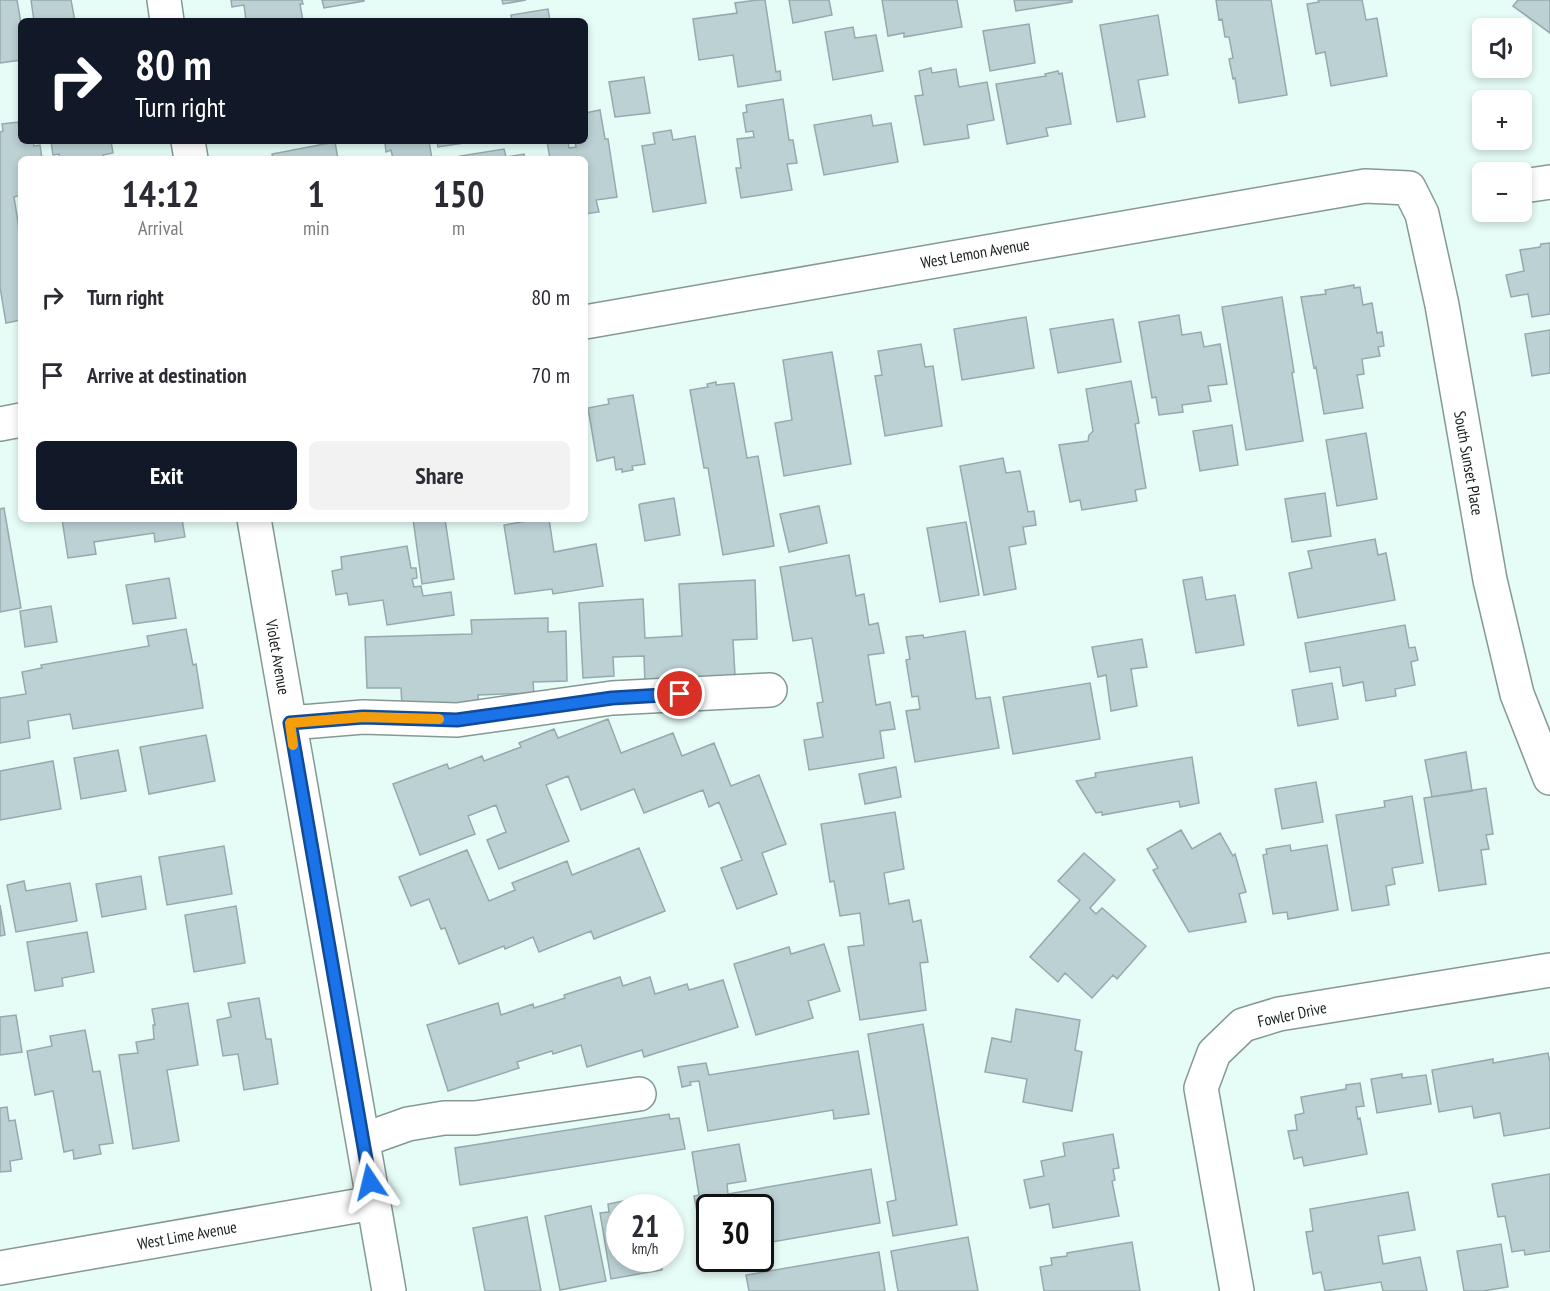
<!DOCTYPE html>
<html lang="en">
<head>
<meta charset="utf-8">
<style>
  body { margin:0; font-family:"PT Sans Narrow",sans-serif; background:#f2f2f3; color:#2b2b33; height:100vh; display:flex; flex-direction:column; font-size:22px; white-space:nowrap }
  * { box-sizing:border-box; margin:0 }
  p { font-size:20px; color:#7c7c81 }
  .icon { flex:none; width:33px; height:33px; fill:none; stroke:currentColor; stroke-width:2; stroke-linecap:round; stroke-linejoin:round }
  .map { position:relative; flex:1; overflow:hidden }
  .drawer { position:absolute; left:18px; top:156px; width:570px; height:366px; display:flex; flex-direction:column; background:#fff; border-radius:9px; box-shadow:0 3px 9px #0003 }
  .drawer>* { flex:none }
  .hud { position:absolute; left:18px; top:18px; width:570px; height:126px; border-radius:9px; box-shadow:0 3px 9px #0003; background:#111827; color:#fff; overflow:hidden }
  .buttons { position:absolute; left:1472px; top:18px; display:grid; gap:12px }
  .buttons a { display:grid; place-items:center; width:60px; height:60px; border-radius:9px; background:#fff; box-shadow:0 3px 9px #0003; font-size:30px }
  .speed { position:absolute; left:606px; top:1194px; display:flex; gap:12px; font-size:30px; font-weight:700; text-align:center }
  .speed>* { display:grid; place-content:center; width:78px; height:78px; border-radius:50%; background:#fff; box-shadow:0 3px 9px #0003; line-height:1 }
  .speed small { font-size:15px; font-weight:400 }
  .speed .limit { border:3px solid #111; border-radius:9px; background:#fff; color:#111 }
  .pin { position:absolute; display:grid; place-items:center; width:51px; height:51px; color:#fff; margin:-26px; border:3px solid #fff; border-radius:50%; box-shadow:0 2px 6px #0007 }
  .me { position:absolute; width:66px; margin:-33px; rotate:350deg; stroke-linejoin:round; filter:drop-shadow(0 0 4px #0008) }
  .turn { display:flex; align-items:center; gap:21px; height:126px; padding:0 18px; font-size:27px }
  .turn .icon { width:78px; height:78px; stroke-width:2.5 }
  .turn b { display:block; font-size:42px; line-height:51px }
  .eta { display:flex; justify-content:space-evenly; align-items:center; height:102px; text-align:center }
  .eta b { font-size:36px; font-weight:700; line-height:42px }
  .cta { display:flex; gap:12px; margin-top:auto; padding:12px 18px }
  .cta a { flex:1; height:69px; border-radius:9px; background:#111827; color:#fff; font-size:24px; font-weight:700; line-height:69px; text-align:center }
  .cta a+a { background:#f2f2f3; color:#2b2b33 }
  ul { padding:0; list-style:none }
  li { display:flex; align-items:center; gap:18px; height:78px; padding:0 18px }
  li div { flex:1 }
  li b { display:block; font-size:22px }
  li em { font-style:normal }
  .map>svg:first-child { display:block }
  .building { fill:#bbd1d4; stroke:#95aaad; stroke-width:1.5 }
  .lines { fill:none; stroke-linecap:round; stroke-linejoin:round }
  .minor-casing { stroke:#859994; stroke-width:36 }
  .minor { stroke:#fff; stroke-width:33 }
  .route-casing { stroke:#114b97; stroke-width:15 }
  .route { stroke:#1a73e8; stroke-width:10 }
  .slow { stroke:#f59e0b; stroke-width:10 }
  .labels { text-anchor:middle; stroke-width:5; stroke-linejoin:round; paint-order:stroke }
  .street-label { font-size:16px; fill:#161e1c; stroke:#fff }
</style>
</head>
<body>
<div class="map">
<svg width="1550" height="1291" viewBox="0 0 1550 1291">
  <rect width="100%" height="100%" fill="#e6fcf7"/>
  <!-- building -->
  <path class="building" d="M0,0h17l4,23v37l-21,3z
    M31,0h40l4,21h-41z
    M231,0h71l1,4h-3l3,17h-57l-2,-16 -12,2z
    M322,0h42v1l-40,7z
    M502,0h24l-23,4z
    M757,0h8l11,72 4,-1 1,9 -43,7 -5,-32 -34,5 -6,-41 44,-6 -2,-10z
    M789,0h40l3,15 -39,8z
    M882,0h75l5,27 -58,10v-4l-16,3z
    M1014,0h58v2l-56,9z
    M1216,0h55l16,95 -48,8 -4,-25 -2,1 -4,-20 4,-1 -4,-21h-4l-3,-18 -3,1z
    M1318,0h44l4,20 11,-2 10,58 -56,10 -6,-34 -9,2 -9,-50 12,-2z
    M1518,0h32v33l-37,-27z
    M548,9l2,12h-38l-1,-6z
    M1158,15l10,60 -30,5 7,37 -28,5 -17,-97z
    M1029,24l6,39 -45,8 -7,-40z
    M853,27l2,11 21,-3 7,36 -50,9 -8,-48z
    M931,68l1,5 24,-4 3,18 28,-5 7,38 -27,5 2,13 -45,7 -9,-49 8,-1 -4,-24z
    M1058,71l1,3 3,-1 9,51 -25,4 2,8 -41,8 -11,-60 50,-8 -1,-2z
    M644,77l6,36 -35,4 -6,-35z
    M783,99l6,41h4l4,23 -10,1 5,26 -51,8 -5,-30h5l-4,-29 17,-2 -1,-6 -7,1 -3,-19 4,-1 -1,-7z
    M600,110l5,29h3l9,58 -21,3 3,12 -14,2v-55h-35l-3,-18h21l1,7 7,-1 -1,-6h10v-28z
    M871,115l2,11 18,-3 7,39 -74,13 -10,-50z
    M18,122l1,5h2v14h12l1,5 6,-1 2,14h-21v36l-7,2 7,44v79l-15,3 -6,-36v-155l3,-1 -1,-7z
    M671,130l2,10 22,-4 11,67 -53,9 -11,-66 13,-2 -2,-11z
    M51,141h60l2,12 -10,2 1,4h-44l-1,-5 -6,1z
    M390,141h39l3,18h-39l-2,-9 -5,2 -1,-9z
    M437,141h33l1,1 -33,5z
    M335,142l3,17h-65l-1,-5z
    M504,149l2,8 18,-3 1,5h-64l-1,-3z
    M1550,243v71l-18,3 -4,-23 -17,3 -5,-22 18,-4 -4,-21 20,-3 1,-3z
    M1354,285v3l6,-1 3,18 9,-2 5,30 5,-1 2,14 -6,1 2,9 -18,3 2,15 -7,1 6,33 -39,6 -8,-47 -2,1 -13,-71 25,-3 -1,-4z
    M1282,297l12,75 -2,1 11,68 -57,9 -24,-143z
    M1179,315l3,20 19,-3 3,15 16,-3 7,40 -19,2 3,15 -29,4 1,7 -24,3 -3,-18 -4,1 -13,-76z
    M1026,317l8,51 -72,12 -8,-51z
    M1113,319l8,43 -63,11 -8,-44z
    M1550,330v43l-18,3 -7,-42z
    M921,344l4,23 8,-1 9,60 -57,10 -10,-60 7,-1 -4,-24z
    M832,352l19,112 -67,12 -9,-53 17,-3 -9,-60z
    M1131,381l8,42 -4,1 11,64 -11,2 2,11 -55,9 -2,-10 -10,2 -11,-57 29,-4 1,-6 4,-4 -7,-42z
    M716,382v3l18,-2 13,75 11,-2 16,90 -51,9 -15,-87h-4l-14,-78 18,-3 -1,-3z
    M633,395l12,69 -13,2 1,4 -11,2v-3l-6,1 -2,-13 -17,4 -9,-53 21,-4 -1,-5z
    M1232,425l6,40 -38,6 -7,-40z
    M1366,433l11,66 -40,7 -11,-66z
    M1003,458l3,15 14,-2 8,41 6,-1 2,14 -13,2 3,17 -17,3 7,42 -32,6 -24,-129z
    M1325,493l6,43 -39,6 -7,-43z
    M674,498l6,37 -35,6 -6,-36 1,-1z
    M819,506l8,37 -38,9 -9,-38z
    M4,508l17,100 -21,4v-103z
    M62,519h120l3,18 -30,5 -1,-9 -60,9 2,12 -28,4z
    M413,519h32l9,60 -32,5z
    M540,519h9l5,33 42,-8 7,42 -50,8 -1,-5 -37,5 -11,-69z
    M966,522l13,73 -39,7 -13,-74z
    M1375,539l3,16 8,-2 9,47 -97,18 -9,-45 23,-5 -4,-17z
    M407,546l4,22h5l1,10 -5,1 2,8 7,-1 2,10 28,-4 3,23 -67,10 -4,-25 -34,5 -2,-12 -11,2 -4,-24 10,-2 -1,-12z
    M849,555l7,41 8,-2 5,31 9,-2 6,30 -16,2 8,50 14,-3 5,27 -15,2 4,27 -75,12 -5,-30 19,-3 -6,-34 6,-1 -11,-64 -19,3 -13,-74z
    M1202,577l4,23 29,-5 9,50 -48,8 -13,-73z
    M169,578l7,40 -43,6 -7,-39z
    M755,580l2,59 -24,1 2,36 -90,8 -1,-28 -31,1 1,19 -31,2 -4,-75 64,-4 2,39 37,-2 -3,-52z
    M51,606l6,36 -32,5 -5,-36z
    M548,618v14l18,-1 1,50 -34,1 1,11 -56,2v9l-76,2 -1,-18h-34l-2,-51 107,-3 -1,-14z
    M1405,625l4,23 6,-1 3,13 -7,2 4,23 -20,4 1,7 -30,5 -3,-19 -20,4 -3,-19 -30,5 -5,-29z
    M186,629l7,36 3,-1 7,44 -130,21 -3,-15 -42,7 2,17 -30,5v-45l26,-4 -4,-22 20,-4 -1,-3 108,-19 -2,-10z
    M965,631l11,68 14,-2 9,51 -84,14 -9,-51 14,-2 -2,-13 -6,1 -6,-37 4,-1 -4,-22 17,-2 1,3z
    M1142,639l5,28 -16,2 6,37 -26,5 -5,-36 -8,2 -6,-30z
    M1090,683l10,56 -87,15 -10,-57z
    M1332,683l6,36 -40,7 -6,-36z
    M608,719l13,34 52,-20 9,23 32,-13 17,43 28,-11 27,69 -24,9 15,41 -40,15 -16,-41 21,-8 -23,-58 -10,5 -6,-17 -59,23 -10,-24 -53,21 -13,-34 -22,9 23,56 -70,28 -12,-29 19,-8 -10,-27 -28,11 7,18 -55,21 -27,-71 54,-20 2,5 33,-13 2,5 37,-14 -2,-4 35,-14 4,9z
    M206,735l9,46 -66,13 -9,-47z
    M118,750l8,41 -45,8 -7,-41z
    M1466,752l6,39 -40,6 -7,-37z
    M1192,757l7,46 -19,4 -1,-6 -77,14v-3l-6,1 -20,-32 20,-4 -1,-4z
    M53,761l8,48 -61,11v-49z
    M896,767l5,30 -36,7 -6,-30z
    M1316,782l7,40 -41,7 -7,-40z
    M1486,788l7,46 -7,1 3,14 -8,1 5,34 -47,7 -15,-93z
    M1412,796l11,67 -31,5 3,16 -9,2 3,19 -37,6 -16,-96 49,-8 -1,-6z
    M895,812l9,57 -20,4 5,31 20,-4 4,22 8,-2 7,42 -8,1 6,47 -66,10 -12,-73 16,-2 -4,-32 -20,3 -6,-35 -4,1 -9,-58z
    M1181,830l11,19 28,-16 13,23 2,-2 11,38 -7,2 7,28 -57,10 -36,-62 5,-2 -11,-19z
    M1290,845l1,6 36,-6 11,65 -50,9 -1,-7 -14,2 -10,-59 4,-1 -1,-5z
    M224,846l8,48 -65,11 -8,-48z
    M639,848l26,63 -71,28 -3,-8 -52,21 -6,-15 -28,12 -1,-3 -45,18 -14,-36 -4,1 -12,-30 -18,7 -12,-29 68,-27 22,51 26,-11 -3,-7 55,-22 5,14z
    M1084,853l31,27 -25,28 6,6 6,-6 44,38 -29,33 -4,-4 -21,23 -27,-25 -7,9 -28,-25 50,-57 -22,-19z
    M141,876l5,33 -44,8 -6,-33z
    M24,881l2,10 44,-8 7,38 -61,11 -9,-47z
    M0,905l5,30 -5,1z
    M236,906l9,57 -51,9 -9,-57z
    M87,932l7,40 -32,6 1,8 -28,5 -8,-49z
    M824,944l16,47 -32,10 5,17 -57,17 -22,-71 55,-17 2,7z
    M620,977l3,9 27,-9 5,17 32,-10 2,6 34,-10 15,47 -94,30 -2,-7 -55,17 -6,-22 -28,9 -1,-3 -35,11 2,6 -71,23 -21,-66 71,-22 3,12 32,-11 1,4 31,-10 -1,-3z
    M259,998l7,41h5l7,45 -34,6 -6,-36 -15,2 -6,-36 14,-3 -3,-14z
    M188,1003l10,62 -31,5 12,71 -46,8 -14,-94 19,-2 -2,-11 18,-3 -1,-14h2l-3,-16z
    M1016,1009l64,11 -5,30 7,2 -10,59 -49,-9 4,-23 -42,-7 7,-34 19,4z
    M16,1015l6,37 -22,3v-38z
    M923,1024l34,201 -64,11 -6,-34 9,-2 -28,-166z
    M85,1030l8,42 7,-1 13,72 -14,2 2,9 -27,5 -1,-9 -9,2 -11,-61 -18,4 -8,-44 25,-5 -2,-10z
    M858,1051l11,63 -35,5 -1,-9 -125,21 -9,-50 -9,1 1,3 -9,2 -4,-20 28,-4 3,12z
    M1548,1053l2,10v65l-46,8 -4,-23 -26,5 -2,-12 -33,6 -7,-42 61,-11v4z
    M1402,1074v4l24,-3 5,29 -54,9 -6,-34z
    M1360,1083l4,23 -8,1 2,12 2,-1 7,36 -63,12 -2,-9 -8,2 -6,-28 9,-1 -2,-15 9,-2 -3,-16 45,-8v-4z
    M7,1107l2,14 6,-1 7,39 -12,2 1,10 -11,1v-64z
    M669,1114l1,5 9,-1 6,31 -225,36 -5,-37z
    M1113,1134l6,34 -6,1 2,11 -3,1 7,35 -66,12 -4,-24 -19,4 -6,-28 20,-4 -3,-15 24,-5 -2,-13z
    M739,1144l7,37 -19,3 1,10 143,-25 9,54 -120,21v-36h-50v44l-5,1 -11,-57 5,-1 -7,-43z
    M1550,1174v77l-25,4 -1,-5 -12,2 -7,-36 -7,1 -6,-33z
    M1408,1192l7,38 -37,6 5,28 37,-7 7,34h-44l-2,-9 -56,9 -4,-19 -8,2 -7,-42 7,-1 -3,-22z
    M649,1196l2,12h-31v50h40l2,12 -51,9 -11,-66 9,-1 -1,-8z
    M591,1206l15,75 -46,9 -15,-74z
    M527,1217l14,74h-56l-12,-63z
    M968,1237l10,54h-80l-7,-40z
    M1132,1242l8,49h-96l-4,-24 12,-2 -1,-7 16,-2v-3z
    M1501,1244l7,43 -25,4h-19l-7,-40z
    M879,1252l6,39h-136l-3,-16z"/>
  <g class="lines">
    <!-- minor casing -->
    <g class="minor-casing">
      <path id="minor" d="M164,0l3,21
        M188,141l3,18
        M1524,186l26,-4
        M585,322l780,-136 44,2 13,26 20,91 48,275 27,114 33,84
        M0,424l21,-4
        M254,519l135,772
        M290,723l73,-6 94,3 155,-22 158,-8
        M363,1140l45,-16 36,-6h31l164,-24
        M0,1268l373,-65
        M1237,1291l-36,-203 13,-35 29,-28 36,-11 271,-44"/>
    </g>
    <!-- minor -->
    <use href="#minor" class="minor"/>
  </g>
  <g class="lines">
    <!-- route casing -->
    <g class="route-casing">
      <path id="route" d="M370,1182l-80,-459 73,-6 94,3 155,-22 68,-4"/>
    </g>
    <!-- route -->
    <use href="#route" class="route"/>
    <!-- slow -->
    <path class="slow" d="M293,745l-3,-22 73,-6 76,2"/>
  </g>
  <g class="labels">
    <!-- street labels -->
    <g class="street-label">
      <text transform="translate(975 253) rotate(-10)" y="6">West Lemon Avenue</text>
      <text transform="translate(1469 463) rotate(80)" y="6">South Sunset Place</text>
      <text transform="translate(278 657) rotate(80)" y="6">Violet Avenue</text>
      <text transform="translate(1292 1014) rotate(-12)" y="6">Fowler Drive</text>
      <text transform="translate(187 1235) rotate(-10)" y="6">West Lime Avenue</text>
    </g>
  </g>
</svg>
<div class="buttons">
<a><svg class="icon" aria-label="sound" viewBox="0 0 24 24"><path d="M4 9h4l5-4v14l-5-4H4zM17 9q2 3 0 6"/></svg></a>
<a>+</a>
<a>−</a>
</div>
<div class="speed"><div>21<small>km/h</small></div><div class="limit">30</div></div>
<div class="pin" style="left:680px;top:694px;background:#d93025"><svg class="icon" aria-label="arrive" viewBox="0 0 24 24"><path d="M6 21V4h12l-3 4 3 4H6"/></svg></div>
<svg class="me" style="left:370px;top:1182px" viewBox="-20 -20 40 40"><path d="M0-17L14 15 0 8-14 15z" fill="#1a73e8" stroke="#fff" stroke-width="4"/></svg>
<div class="hud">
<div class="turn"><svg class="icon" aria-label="right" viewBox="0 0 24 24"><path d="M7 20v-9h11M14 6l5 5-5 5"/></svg><div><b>80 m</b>Turn right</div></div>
</div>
<section class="drawer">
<div class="eta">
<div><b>14:12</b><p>Arrival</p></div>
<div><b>1</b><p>min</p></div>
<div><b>150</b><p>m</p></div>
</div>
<ul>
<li><svg class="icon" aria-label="right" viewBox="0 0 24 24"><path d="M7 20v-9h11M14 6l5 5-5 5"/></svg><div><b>Turn right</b></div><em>80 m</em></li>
<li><svg class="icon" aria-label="arrive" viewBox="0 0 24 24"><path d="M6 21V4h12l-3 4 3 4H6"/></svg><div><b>Arrive at destination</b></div><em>70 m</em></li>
</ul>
<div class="cta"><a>Exit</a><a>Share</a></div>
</section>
</div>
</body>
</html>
